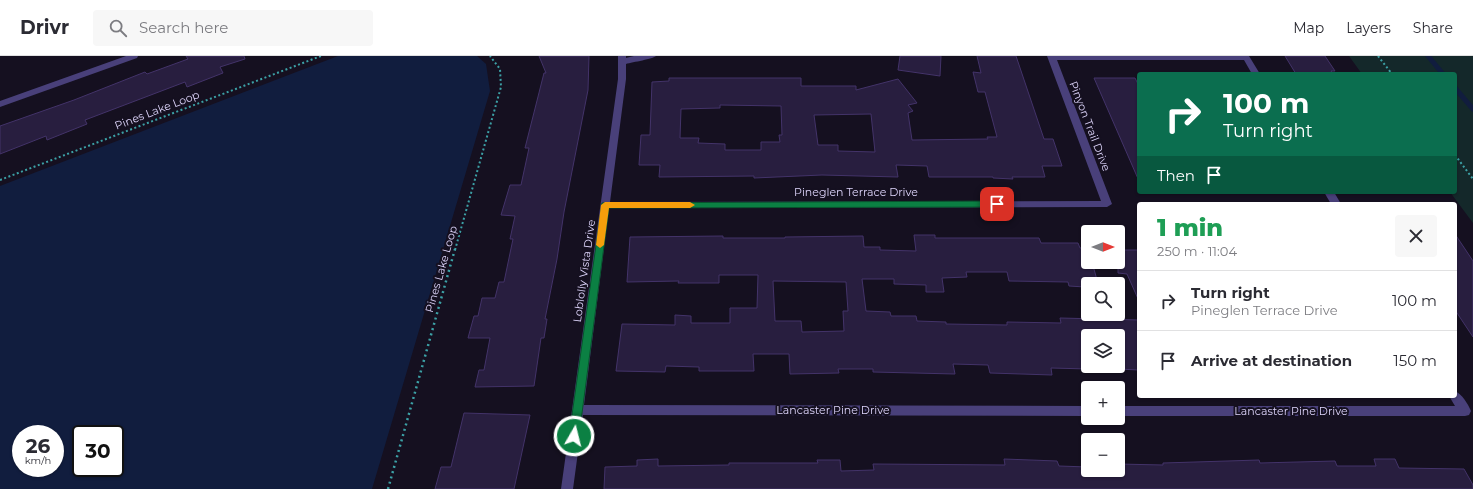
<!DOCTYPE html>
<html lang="en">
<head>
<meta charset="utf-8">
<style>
  body { margin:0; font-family:Montserrat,sans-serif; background:#f7f7f7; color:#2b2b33; height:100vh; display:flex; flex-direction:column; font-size:15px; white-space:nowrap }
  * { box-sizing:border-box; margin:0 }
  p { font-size:13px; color:#7c7c81 }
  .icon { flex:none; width:22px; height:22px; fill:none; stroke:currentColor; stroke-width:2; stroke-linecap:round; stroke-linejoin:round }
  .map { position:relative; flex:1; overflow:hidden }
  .sheet { position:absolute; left:1137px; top:146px; width:320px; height:196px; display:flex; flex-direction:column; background:#fff; border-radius:4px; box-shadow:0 1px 3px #0004 }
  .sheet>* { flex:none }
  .top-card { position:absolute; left:1137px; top:16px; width:320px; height:122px; border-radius:4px; box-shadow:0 1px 3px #0004; background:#0b6e4f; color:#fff; overflow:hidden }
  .needle { width:26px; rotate:90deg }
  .controls { position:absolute; left:1081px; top:169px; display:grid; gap:8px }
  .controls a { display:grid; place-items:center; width:44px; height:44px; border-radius:4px; background:#fff; box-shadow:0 1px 3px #0004; font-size:20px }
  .speed { position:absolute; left:12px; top:369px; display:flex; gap:8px; font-size:20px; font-weight:700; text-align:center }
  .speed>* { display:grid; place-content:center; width:52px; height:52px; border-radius:50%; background:#fff; box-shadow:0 1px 3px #0004; line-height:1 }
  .speed small { font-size:10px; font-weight:400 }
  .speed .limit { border:2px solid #111; border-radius:6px; background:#fff; color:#111 }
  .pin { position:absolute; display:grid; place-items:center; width:34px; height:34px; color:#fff; margin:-17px; border-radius:8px; box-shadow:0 2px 6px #0006 }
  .me { position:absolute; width:44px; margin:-22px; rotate:8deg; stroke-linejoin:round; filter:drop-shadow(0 0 3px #0008) }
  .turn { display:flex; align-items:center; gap:14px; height:84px; padding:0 20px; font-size:18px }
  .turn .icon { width:52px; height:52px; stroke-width:2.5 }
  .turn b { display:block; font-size:28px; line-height:34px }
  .then { display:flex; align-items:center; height:38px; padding:0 20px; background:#0003; gap:8px; font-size:15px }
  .round { display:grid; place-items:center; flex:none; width:42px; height:42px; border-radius:4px; background:#f7f7f7 }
  .head { display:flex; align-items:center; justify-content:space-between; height:68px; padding:0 20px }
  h1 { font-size:24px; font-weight:800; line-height:30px; color:#1e9e55 }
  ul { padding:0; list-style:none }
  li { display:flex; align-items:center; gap:12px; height:60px; padding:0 20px; border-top:1px solid #e1e1e2 }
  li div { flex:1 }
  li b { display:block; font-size:15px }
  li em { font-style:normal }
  header { display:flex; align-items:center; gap:24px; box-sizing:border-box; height:56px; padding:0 20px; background:#fff; border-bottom:1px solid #e1e1e2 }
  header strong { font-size:19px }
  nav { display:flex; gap:22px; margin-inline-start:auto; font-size:14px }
  .search { width:280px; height:36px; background:#f7f7f7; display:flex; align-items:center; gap:10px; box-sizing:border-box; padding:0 14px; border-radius:4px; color:#7c7c81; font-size:15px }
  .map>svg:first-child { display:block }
  .green { fill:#14282a }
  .water { fill:#111d3e; fill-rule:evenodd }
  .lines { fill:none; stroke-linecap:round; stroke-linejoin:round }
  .stream { stroke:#111d3e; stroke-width:5 }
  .building { fill:#281e3f; stroke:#433369; fill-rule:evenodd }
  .path-far1 { stroke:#3ca1a6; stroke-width:2; stroke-dasharray:2 2.5; stroke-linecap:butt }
  .path { stroke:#3ca1a6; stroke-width:2.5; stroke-dasharray:2 3.5; stroke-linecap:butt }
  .minor { fill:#49407a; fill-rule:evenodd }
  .route { fill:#0b8043; stroke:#07532c }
  .slow { fill:#f59e0b }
  .labels { text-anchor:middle; stroke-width:4; stroke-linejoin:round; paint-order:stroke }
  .street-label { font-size:11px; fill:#ddd4fa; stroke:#151020 }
</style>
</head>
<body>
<header>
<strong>Drivr</strong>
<div class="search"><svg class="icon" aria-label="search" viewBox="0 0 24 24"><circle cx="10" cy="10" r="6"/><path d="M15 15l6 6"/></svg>Search here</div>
<nav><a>Map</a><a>Layers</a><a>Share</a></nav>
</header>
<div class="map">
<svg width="1473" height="433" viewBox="0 0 1473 433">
  <rect width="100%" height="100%" fill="#151020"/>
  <!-- green -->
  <path class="green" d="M1349,0h124v167l-23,-31h5v-118h-93z"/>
  <!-- water -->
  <path class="water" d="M338,0h139l9,8 4,27 -118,398h-372v-303zM21,378h34v34h-34zM81,378h34v34h-34z"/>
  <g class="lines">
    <!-- stream -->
    <path class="stream" d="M1428,0l15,18
      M1455,32l18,21"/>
  </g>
  <!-- building -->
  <path class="building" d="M186,0h58l1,3 -25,8 3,6 -36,14 -2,-5 -100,38 2,4 -40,16 -1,-4 -46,18v-28l74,-26 71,-28 2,2 41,-15z
    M539,0h50l-1,34 -24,122 -7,47 -12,60h2l-3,19h-3l-7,48 -59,1 4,-17h5l6,-32h-22l6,-22h4l4,-18h13l4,-16h5l9,-43h-3l5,-23 -14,-1 9,-30h11l8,-37h-4l19,-75h2z
    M900,0h41l-1,20 -42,-6z
    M977,0h39l28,83h9l9,27h-20l3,11h-33l1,2 -20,-1v-1h-64l-2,-11 -31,-1 2,12 -76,-2 -68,3v-2l-95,1 1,-12h-21l2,-30h9l2,-53 17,-1v-3h132v8h55v4l42,-11 19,24 -9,2 5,6 -5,2 4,27 76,-1 -1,-2h10l-12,-45h-7l-5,-20 8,1zM720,49l61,1 1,29h-3l1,7h-19v8h-36v-6l-27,-1 1,-5h-19l1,-29 39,-1zM871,58l4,38 -37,-1v-6h-20l-4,-30z
    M1285,0h40l10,15h-4l2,3h-37z
    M1094,22h41l4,8v95z
    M1455,178l18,27v76l-18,-27z
    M914,179h21v3h104l2,5h37l2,5h8v14h4l5,18h-14l2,7 -16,-1 -1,-4 -59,-1 -2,-9h-41l1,5 -25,1 2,14h-18v-7l-32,-1v-5h-32l4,32 24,1 1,4h25l1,5 29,1v2l61,1v-3l54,1 -1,-5 79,2v50l-21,-1v-33h-30v33l-37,-1 1,7 -62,-2 -2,-8 -35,-1 2,10 -82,-2v-3h-35l1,4 -49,1 -1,-20h-36l1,17h-55v-4l-33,-1 -1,6 -49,-1 6,-47 53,1v-10l16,1v7h39v-15h27l1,-33h-39v8h-41l1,-2 -52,1 3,-45 93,-1v2h62v-1l78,-1 1,11h16v3l36,1zM773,225l73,1 2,29h-5l1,20 -42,1 -1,-11h-26z
    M1118,194h21v51l-12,-27 -9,-1z
    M464,357l66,2 -16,74h-79l6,-22h10z
    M658,403v7l71,-1v-2h89l-1,-3h23l1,11 33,-1 -1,-6 132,1 -1,-6 53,2 2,5 29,1v3h30v-6l45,1v-2l96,-3 1,3 75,-2 2,5h39l-2,-7h21l4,9 65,1 9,16v4h-869l1,-22 32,-1v-6z"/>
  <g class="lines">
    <!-- path-far1 -->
    <path class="path-far1" d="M1378,0l14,18
      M1455,99l18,24
      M0,124l321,-124
      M455,194l46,-163 -1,-18 -10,-13"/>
    <!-- path -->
    <path class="path" d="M388,433l67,-240"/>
    <!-- minor -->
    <path class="minor" d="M126,0h12l-1,2 -137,49v-6z
      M618,0h8v2l8,-2h22c-3,3 -23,6 -30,8v15l-16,123 491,-1 -54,-145h202l11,18h-8l-8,-14h-187l55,144 -5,3 -498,1 -25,197 504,1v10l-505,-1 -10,74h-12l57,-410z
      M1324,136h10l7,12h-10z
      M1455,335c7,3 13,13 16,20l-2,4 -4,1h-347v-10h337l-6,-10h6z"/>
  </g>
  <!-- route -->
  <path class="route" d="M997,145l5,3 -5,3 -388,1 -30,228 -1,3 -4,2 -4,-2 -1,-3 33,-233z"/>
  <!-- slow -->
  <path class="slow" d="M605,146h85l5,3 -5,3h-81l-5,37 -4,3 -4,-3 5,-40z"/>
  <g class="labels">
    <!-- street labels -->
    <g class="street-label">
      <text transform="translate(157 54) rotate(-21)" y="4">Pines Lake Loop</text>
      <text transform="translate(1090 70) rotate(69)" y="4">Pinyon Trail Drive</text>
      <text x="856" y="140">Pineglen Terrace Drive</text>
      <text transform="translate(441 213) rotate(-74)" y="4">Pines Lake Loop</text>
      <text transform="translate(584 215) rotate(-82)" y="4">Loblolly Vista Drive</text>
      <text x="833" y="358">Lancaster Pine Drive</text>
      <text x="1291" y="359">Lancaster Pine Drive</text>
    </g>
  </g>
</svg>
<div class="controls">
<a><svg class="needle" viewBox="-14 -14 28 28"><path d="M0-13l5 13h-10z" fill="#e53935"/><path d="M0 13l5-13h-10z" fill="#7c7c81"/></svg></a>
<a><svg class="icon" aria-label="search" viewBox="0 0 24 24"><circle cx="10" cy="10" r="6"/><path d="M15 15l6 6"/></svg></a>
<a><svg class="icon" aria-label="layers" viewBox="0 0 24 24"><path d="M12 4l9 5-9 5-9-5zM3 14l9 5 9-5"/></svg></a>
<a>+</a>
<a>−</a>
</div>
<div class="speed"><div>26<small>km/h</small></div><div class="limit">30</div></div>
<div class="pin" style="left:997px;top:148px;background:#d93025"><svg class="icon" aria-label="arrive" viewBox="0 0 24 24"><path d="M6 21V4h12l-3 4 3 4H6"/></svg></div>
<svg class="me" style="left:574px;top:380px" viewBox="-20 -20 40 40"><circle r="17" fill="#0b8043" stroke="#fff" stroke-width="3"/><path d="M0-11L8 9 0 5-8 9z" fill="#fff"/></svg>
<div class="top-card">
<div class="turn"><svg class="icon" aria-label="right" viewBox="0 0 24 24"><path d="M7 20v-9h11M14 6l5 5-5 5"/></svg><div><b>100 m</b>Turn right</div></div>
<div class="then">Then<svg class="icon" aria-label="arrive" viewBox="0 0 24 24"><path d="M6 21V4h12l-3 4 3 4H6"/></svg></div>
</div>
<section class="sheet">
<div class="head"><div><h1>1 min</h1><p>250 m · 11:04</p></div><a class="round"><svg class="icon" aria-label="close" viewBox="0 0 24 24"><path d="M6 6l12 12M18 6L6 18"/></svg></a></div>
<ul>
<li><svg class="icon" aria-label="right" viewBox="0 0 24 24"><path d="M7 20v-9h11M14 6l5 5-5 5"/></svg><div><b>Turn right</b><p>Pineglen Terrace Drive</p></div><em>100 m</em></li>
<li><svg class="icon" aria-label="arrive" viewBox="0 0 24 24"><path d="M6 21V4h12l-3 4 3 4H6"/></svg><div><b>Arrive at destination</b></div><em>150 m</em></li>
</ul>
</section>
</div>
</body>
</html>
